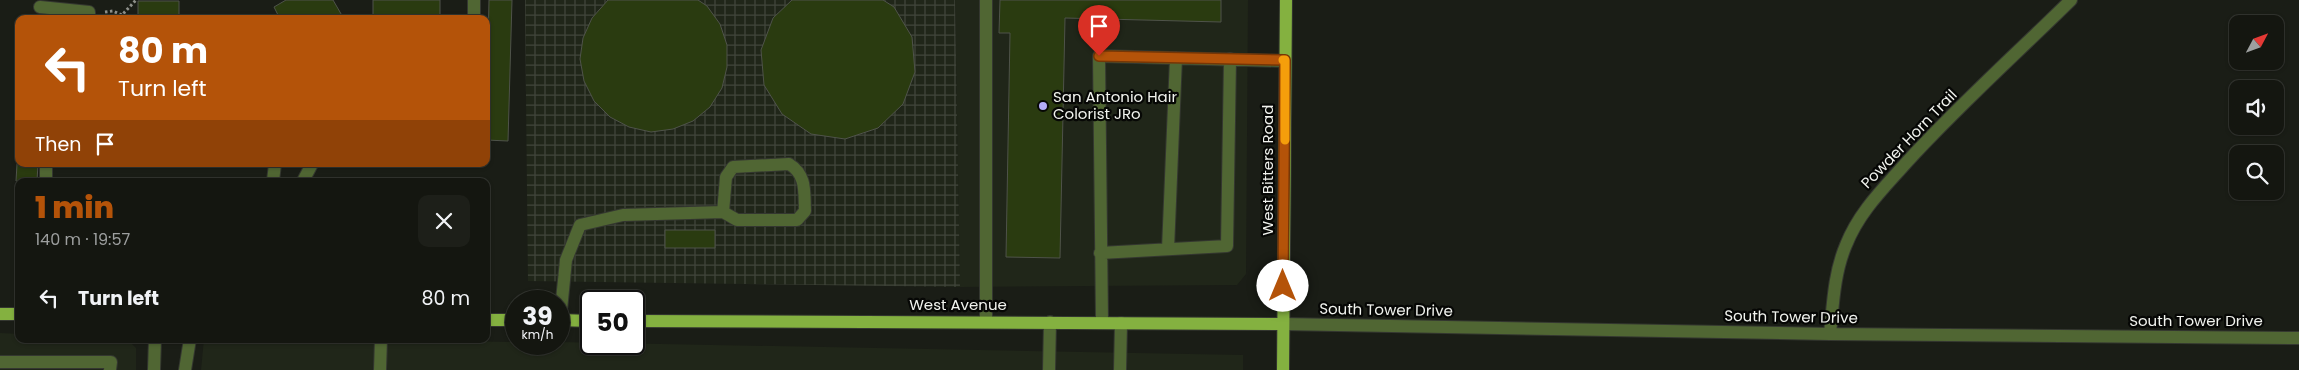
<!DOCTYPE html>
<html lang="en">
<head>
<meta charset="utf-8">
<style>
  body { margin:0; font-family:Poppins,sans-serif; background:#1d1f19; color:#f1f3f6; height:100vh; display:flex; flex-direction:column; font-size:19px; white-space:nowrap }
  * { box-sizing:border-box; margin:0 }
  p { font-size:16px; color:#9d9f9f }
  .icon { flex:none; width:28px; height:28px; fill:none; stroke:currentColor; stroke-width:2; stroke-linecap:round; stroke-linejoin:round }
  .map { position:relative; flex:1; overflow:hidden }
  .sheet { position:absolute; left:15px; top:178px; width:475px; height:165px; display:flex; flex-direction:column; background:#141610; border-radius:10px; box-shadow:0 1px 4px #0004,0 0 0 1px #333530 }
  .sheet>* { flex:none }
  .hud { position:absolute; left:15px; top:15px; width:475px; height:152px; border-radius:10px; box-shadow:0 1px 4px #0004,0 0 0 1px #333530; background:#b45309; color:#fff; overflow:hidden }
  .needle { width:32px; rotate:49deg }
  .controls { position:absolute; left:2229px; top:15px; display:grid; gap:10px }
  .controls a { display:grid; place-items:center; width:55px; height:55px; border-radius:10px; background:#141610; box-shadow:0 1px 4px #0004,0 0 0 1px #333530; font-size:25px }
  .speed { position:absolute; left:505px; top:290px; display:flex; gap:10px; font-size:25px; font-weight:700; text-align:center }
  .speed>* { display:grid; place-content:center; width:65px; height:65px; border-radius:50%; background:#141610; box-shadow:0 1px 4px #0004,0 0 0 1px #333530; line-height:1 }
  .speed small { font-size:12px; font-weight:400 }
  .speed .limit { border:2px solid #111; border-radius:8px; background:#fff; color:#111 }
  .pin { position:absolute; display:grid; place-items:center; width:42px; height:42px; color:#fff; margin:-51px -21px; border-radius:50% 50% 50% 0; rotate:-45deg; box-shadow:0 0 5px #0007 }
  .pin .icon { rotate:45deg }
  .me { position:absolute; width:55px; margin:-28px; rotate:0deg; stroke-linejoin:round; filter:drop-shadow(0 0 4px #0008) }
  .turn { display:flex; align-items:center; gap:18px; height:105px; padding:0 20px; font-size:22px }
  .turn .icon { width:65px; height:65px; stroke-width:2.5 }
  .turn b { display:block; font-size:35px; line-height:42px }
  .then { display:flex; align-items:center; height:48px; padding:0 20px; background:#0003; gap:10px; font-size:19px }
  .round { display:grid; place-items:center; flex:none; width:52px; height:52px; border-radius:10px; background:#1d1f19 }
  .headline { display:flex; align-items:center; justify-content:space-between; height:85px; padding:0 20px }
  h1 { font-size:30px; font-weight:800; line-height:38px; color:#b45309 }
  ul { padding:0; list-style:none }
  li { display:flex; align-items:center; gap:15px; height:70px; padding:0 20px }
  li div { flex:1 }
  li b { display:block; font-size:19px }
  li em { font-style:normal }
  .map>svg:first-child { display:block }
  .built { fill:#202619 }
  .industrial { fill:url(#industrial-grid) }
  .building { fill:#2a3b10; stroke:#4f534a }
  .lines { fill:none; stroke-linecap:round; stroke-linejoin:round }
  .minor-casing { stroke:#343730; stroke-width:14 }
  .major-casing { stroke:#343730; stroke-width:14 }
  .path { stroke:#8e908a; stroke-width:3; stroke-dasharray:2.5 2.5; stroke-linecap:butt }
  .minor { stroke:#506633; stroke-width:12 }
  .major { stroke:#84b140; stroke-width:12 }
  .route-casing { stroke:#753606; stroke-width:12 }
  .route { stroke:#b45309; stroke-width:9 }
  .slow { stroke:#f59e0b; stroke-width:9 }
  .poi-dot { fill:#b3acf9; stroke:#060705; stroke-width:2 }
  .labels { text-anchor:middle; stroke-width:4.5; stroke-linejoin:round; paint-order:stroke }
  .poi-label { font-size:15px; fill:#f1f3ee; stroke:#060705; text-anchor:start }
  .street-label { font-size:15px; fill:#f1f3ee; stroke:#060705 }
</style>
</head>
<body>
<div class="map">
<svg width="2299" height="370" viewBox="0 0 2299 370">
  <defs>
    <pattern id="industrial-grid" width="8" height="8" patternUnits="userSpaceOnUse" patternTransform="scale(1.25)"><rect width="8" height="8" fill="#202619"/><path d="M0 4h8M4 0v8" fill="none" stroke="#41463b"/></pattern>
  </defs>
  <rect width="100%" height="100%" fill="#1a1d16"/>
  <!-- built -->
  <path class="built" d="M955,0h293l-2,274 -9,11 -277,2z
    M0,333l19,1v5h108l9,9v22h-136z
    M204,339h150l162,3v2l43,-2 684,13v15h-1042z"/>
  <!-- industrial -->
  <path class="industrial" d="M525,0h430l5,287 -432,-6z"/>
  <!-- building -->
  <path class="building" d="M286,0h47l11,19h-64l-6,-12z
    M373,0h67v19h-67z
    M489,0h23l-4,141 -22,-1z
    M608,0h90l9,6 13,18 7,21v22l-5,21 -12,19 -17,14 -20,8 -22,3 -22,-5 -19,-10 -16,-16 -10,-20 -4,-22 3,-21 9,-20z
    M792,0h91l11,7 18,30 3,35 -12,32 -25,24 -33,11 -34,-5 -29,-20 -18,-29 -3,-35 12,-32z
    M1000,0h221v22l-156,-4 -5,240 -54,-1 4,-224h-11z
    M138,1h41v18h-41z
    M17,164h21l-1,17h-21z
    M665,230h50v18h-50z"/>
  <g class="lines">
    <!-- minor casing -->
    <g class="minor-casing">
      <path id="minor" d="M40,7l49,5v7
        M474,19v-19
        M46,164v17
        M273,181l2,-17
        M303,181l9,-17
        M1168,249l8,-191
        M1100,253l127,-7 3,-187
        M560,320l6,-60 14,-35 43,-10 100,-3 14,8h60l8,-9c-1,-19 2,-36 -16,-47l-56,3 -7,10 -3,35
        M986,322v-322
        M1102,322l-3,-266 186,5
        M1283,324l547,10 469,4
        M1830,334c3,-30 4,-61 16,-89 13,-33 37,-56 60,-82 52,-57 110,-109 165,-163
        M0,362h111l-1,8
        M154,370l1,-31
        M185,370l5,-31
        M380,370l1,-31
        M1049,370l1,-48
        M1120,370l1,-47"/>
    </g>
    <!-- major casing -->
    <g class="major-casing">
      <path id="major" d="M0,314h19
        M486,320h30
        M559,320l32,1
        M634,321l649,3
        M1283,370l3,-370"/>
    </g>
    <!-- path -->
    <path class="path" d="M105,12l8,-1 9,4 14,-15"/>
    <!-- minor -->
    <use href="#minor" class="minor"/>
    <!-- major -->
    <use href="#major" class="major"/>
  </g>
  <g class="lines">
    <!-- route casing -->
    <g class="route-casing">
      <path id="route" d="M1099,56l186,4 -2,226"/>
    </g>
    <!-- route -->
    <use href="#route" class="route"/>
    <!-- slow -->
    <path class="slow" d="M1283,60h2v80"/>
  </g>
  <!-- markers -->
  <circle class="poi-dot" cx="1043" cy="106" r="5"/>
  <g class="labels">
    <!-- poi labels -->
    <g class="poi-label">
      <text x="1053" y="102">San Antonio Hair<tspan x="1053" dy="17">Colorist JRo</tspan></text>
    </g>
    <!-- street labels -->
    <g class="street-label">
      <text transform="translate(1909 139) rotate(-46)" y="5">Powder Horn Trail</text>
      <text transform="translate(1268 170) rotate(-90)" y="5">West Bitters Road</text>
      <text x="958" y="310">West Avenue</text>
      <text transform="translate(1386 310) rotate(1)" y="5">South Tower Drive</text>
      <text transform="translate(1791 317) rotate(1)" y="5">South Tower Drive</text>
      <text x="2196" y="326">South Tower Drive</text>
    </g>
  </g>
</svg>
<div class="controls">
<a><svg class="needle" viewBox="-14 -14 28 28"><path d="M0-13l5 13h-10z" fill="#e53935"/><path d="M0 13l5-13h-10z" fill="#9d9f9f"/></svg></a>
<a><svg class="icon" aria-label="sound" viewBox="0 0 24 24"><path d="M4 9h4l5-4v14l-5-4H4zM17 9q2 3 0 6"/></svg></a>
<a><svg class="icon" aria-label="search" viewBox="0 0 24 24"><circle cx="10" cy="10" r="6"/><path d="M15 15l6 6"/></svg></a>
</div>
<div class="speed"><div>39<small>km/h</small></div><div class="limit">50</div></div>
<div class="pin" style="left:1099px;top:56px;background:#d93025"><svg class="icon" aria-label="arrive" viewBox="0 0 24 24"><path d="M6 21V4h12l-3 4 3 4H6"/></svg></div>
<svg class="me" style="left:1283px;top:286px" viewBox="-20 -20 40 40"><circle r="19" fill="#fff"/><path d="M0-13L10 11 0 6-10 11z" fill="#b45309"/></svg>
<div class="hud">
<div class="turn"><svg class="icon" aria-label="left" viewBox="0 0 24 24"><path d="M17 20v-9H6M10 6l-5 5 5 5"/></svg><div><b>80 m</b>Turn left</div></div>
<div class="then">Then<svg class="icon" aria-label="arrive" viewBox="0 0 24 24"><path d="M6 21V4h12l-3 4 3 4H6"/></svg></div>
</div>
<section class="sheet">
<div class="headline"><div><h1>1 min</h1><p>140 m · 19:57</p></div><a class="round"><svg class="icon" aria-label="close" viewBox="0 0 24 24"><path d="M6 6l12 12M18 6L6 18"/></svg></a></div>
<ul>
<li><svg class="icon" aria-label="left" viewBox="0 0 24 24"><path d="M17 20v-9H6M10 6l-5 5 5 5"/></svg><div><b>Turn left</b></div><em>80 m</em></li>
</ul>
</section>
</div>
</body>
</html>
